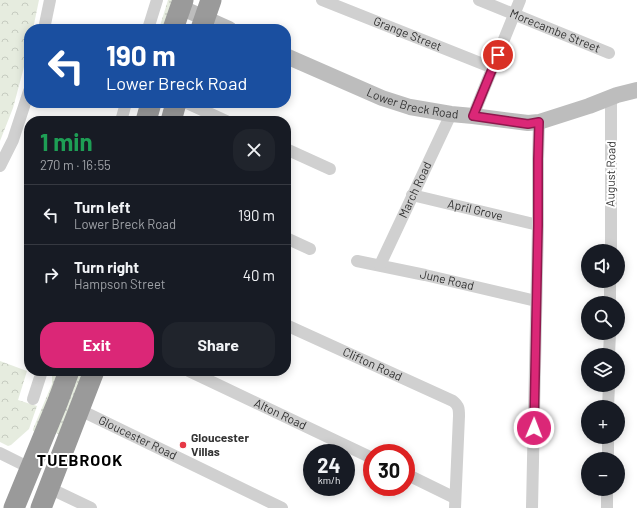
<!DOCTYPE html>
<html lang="en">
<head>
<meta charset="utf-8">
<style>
  body { margin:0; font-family:Barlow,sans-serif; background:#20242c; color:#f1f3f6; height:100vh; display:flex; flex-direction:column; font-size:15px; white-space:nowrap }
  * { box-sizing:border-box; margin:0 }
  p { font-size:13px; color:#9ea1a6 }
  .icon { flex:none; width:22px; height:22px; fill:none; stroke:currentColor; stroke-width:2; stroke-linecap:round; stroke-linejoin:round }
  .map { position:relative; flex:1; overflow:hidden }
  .panel { position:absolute; left:24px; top:116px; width:267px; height:260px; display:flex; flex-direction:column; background:#171b24; border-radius:16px; box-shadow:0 2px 10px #0003 }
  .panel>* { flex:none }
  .banner { position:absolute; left:24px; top:24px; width:267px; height:84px; border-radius:16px; box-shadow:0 2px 10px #0003; background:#1a4fa0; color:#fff; overflow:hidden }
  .tools { position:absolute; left:581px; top:244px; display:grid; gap:8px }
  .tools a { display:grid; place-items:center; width:44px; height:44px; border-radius:50%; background:#171b24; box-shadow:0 2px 10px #0003; font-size:20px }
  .speed { position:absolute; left:303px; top:444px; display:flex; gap:8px; font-size:20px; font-weight:700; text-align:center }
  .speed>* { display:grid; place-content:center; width:52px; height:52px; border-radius:50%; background:#171b24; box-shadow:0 2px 10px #0003; line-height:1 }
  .speed small { font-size:10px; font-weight:400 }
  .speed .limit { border:6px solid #d22; background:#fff; color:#111 }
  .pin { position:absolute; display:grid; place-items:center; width:34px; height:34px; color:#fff; margin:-17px; border:2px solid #fff; border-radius:50%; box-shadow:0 1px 4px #0007 }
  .me { position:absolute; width:44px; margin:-22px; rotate:1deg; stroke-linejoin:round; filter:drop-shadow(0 0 3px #0008) }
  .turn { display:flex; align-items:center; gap:14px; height:84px; padding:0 16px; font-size:18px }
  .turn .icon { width:52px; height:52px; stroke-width:2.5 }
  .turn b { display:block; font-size:28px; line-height:34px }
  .round { display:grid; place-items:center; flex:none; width:42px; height:42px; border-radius:16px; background:#20242c }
  .head { display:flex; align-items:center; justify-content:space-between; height:68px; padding:0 16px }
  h1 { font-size:24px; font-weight:700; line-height:30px; color:#1e9e55 }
  .action { display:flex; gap:8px; margin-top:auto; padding:8px 16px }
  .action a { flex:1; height:46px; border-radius:16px; background:#db2777; color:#fff; font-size:16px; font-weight:700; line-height:46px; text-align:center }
  .action a+a { background:#20242c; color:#f1f3f6 }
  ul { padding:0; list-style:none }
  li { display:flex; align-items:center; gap:12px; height:60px; padding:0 16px; border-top:1px solid #363941 }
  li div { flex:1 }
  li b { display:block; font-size:15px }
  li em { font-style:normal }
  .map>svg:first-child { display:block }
  .grass { fill:url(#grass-dots) }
  .park { fill:url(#park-crowns) }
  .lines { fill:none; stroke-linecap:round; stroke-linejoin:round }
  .street { stroke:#d0d0d0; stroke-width:12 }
  .secondary { stroke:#bdbdbd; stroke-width:16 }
  .highway { stroke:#9a9a9a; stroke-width:21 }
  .route-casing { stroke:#8e194d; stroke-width:10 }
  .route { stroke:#db2777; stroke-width:7 }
  .poi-dot { fill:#e63946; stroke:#fff; stroke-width:1.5 }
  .labels { text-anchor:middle; stroke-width:4; stroke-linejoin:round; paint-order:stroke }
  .street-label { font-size:12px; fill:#333; stroke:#fff }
  .poi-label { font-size:12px; font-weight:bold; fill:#333; stroke:#fff; text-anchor:start }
  .district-label { font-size:16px; font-weight:bold; letter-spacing:1px; fill:#000; stroke:#fff }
</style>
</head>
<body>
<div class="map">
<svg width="637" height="508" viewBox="0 0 637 508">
  <defs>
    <pattern id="grass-dots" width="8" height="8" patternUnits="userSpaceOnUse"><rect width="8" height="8" fill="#e6ecdf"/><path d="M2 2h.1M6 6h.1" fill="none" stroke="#c6cbc0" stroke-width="1.8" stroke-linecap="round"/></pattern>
    <pattern id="park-crowns" width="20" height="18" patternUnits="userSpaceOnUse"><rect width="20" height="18" fill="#e6ecdf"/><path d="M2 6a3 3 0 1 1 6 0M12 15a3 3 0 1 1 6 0" fill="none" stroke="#c6cbc0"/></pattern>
  </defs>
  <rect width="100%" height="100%" fill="#fff"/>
  <!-- grass -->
  <path class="grass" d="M168,0h8l-11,29h-6z
    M52,371h12l-25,61 -6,-1v-2l19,-45z
    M76,371h11l-25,65 -6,-3z"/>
  <!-- park -->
  <path class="park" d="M0,0h39l-6,29h-4l-1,23 -15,56 -13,33z
    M0,361l27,10 -9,29 19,6 -8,23 -18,16 -3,1 -8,-4z"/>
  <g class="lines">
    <!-- street -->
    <g class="street">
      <path id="s1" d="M322,0l171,68"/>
      <path id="s2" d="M479,0l130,53"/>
      <path d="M44,29l6,-29"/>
      <path d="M148,29l9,-29"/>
      <path d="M187,103l39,18"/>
      <path d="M473,116l47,-116"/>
      <path d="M121,121l5,-18"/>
      <path d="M286,149l44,20"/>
      <path d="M0,166l13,-26 16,-49"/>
      <path id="s3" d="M412,195l126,30"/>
      <path d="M286,238l24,11"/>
      <path d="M611,251v-153"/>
      <path id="s4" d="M357,261l68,14 111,26"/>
      <path id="s5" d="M380,265l71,-151"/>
      <path d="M610,303v-22"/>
      <path id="s6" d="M286,325l167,76c6,5 6,8 6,15l-4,92"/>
      <path d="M609,355l1,-22"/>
      <path id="s7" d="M189,371l183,87"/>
      <path d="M33,399l9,-28"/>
      <path d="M608,407l1,-22"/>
      <path id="s8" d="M80,410l202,98"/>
      <path d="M0,453l30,15"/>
      <path d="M608,459v-22"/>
      <path d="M406,474l49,24"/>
      <path d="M49,488l42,20"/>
      <path d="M532,508l6,-283v-66l1,-37"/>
      <path d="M607,508v-19"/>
    </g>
    <!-- secondary -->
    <g class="secondary">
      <path d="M180,7l49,22"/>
      <path id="s9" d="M286,56l96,42 28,9 41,7 22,2 55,7 11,-1 50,-16 28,-11 20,-5"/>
    </g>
    <!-- highway -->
    <path class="highway" d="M173,29l10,-29
      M201,29l10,-29
      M146,121l5,-18
      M171,121l5,-18
      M14,508l44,-107 11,-30
      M41,508l53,-137"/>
  </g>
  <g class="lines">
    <!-- route casing -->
    <g class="route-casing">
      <path id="route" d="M498,55l-25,61 55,8 11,-2 -1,37v66l-4,203"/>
    </g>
    <!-- route -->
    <use href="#route" class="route"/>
  </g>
  <!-- markers -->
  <circle class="poi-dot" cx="183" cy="445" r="4"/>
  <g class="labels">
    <!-- street labels -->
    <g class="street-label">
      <text dy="4" stroke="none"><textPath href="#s2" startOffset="82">Morecambe Street</textPath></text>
      <text dy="4" stroke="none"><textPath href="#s1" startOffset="92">Grange Street</textPath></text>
      <text dy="4" stroke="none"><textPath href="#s9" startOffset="136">Lower Breck Road</textPath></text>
      <text transform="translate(611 174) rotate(-89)" y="4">August Road</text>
      <text dy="4" stroke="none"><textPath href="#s5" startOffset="83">March Road</textPath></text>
      <text dy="4" stroke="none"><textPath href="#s3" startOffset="65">April Grove</textPath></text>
      <text dy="4" stroke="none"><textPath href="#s4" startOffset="92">June Road</textPath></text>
      <text dy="4" stroke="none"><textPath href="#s6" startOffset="95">Clifton Road</textPath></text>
      <text dy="4" stroke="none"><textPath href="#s7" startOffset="101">Alton Road</textPath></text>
      <text dy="4" stroke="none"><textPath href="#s8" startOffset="64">Gloucester Road</textPath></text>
    </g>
    <!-- poi labels -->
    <g class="poi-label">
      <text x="191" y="442">Gloucester<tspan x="191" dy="14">Villas</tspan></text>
    </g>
    <!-- district labels -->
    <g class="district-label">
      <text x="80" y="466">TUEBROOK</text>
    </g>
  </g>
</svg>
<div class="tools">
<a><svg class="icon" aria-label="sound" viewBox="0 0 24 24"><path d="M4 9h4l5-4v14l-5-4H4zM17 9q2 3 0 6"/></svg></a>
<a><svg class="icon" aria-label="search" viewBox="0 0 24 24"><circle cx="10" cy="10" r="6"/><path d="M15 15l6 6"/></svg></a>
<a><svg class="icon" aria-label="layers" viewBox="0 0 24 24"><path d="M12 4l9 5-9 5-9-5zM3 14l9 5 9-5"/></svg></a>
<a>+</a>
<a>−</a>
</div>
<div class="speed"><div>24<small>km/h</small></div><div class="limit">30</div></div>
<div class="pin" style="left:498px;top:55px;background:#d93025"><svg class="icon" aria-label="arrive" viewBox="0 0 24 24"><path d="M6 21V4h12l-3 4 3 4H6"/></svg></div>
<svg class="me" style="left:534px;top:428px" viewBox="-20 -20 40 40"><circle r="17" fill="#db2777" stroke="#fff" stroke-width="3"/><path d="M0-11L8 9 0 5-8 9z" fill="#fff"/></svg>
<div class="banner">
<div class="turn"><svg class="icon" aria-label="left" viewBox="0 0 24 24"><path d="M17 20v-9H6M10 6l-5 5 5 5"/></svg><div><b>190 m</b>Lower Breck Road</div></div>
</div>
<section class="panel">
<div class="head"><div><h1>1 min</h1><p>270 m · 16:55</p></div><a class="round"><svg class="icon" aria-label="close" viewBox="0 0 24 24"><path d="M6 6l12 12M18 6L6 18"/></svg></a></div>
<ul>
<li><svg class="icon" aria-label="left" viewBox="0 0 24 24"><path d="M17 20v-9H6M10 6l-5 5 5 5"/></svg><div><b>Turn left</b><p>Lower Breck Road</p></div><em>190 m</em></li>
<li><svg class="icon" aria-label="right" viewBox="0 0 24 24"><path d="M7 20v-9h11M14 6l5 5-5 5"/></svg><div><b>Turn right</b><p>Hampson Street</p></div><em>40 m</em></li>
</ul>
<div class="action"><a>Exit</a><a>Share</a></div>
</section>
</div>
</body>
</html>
